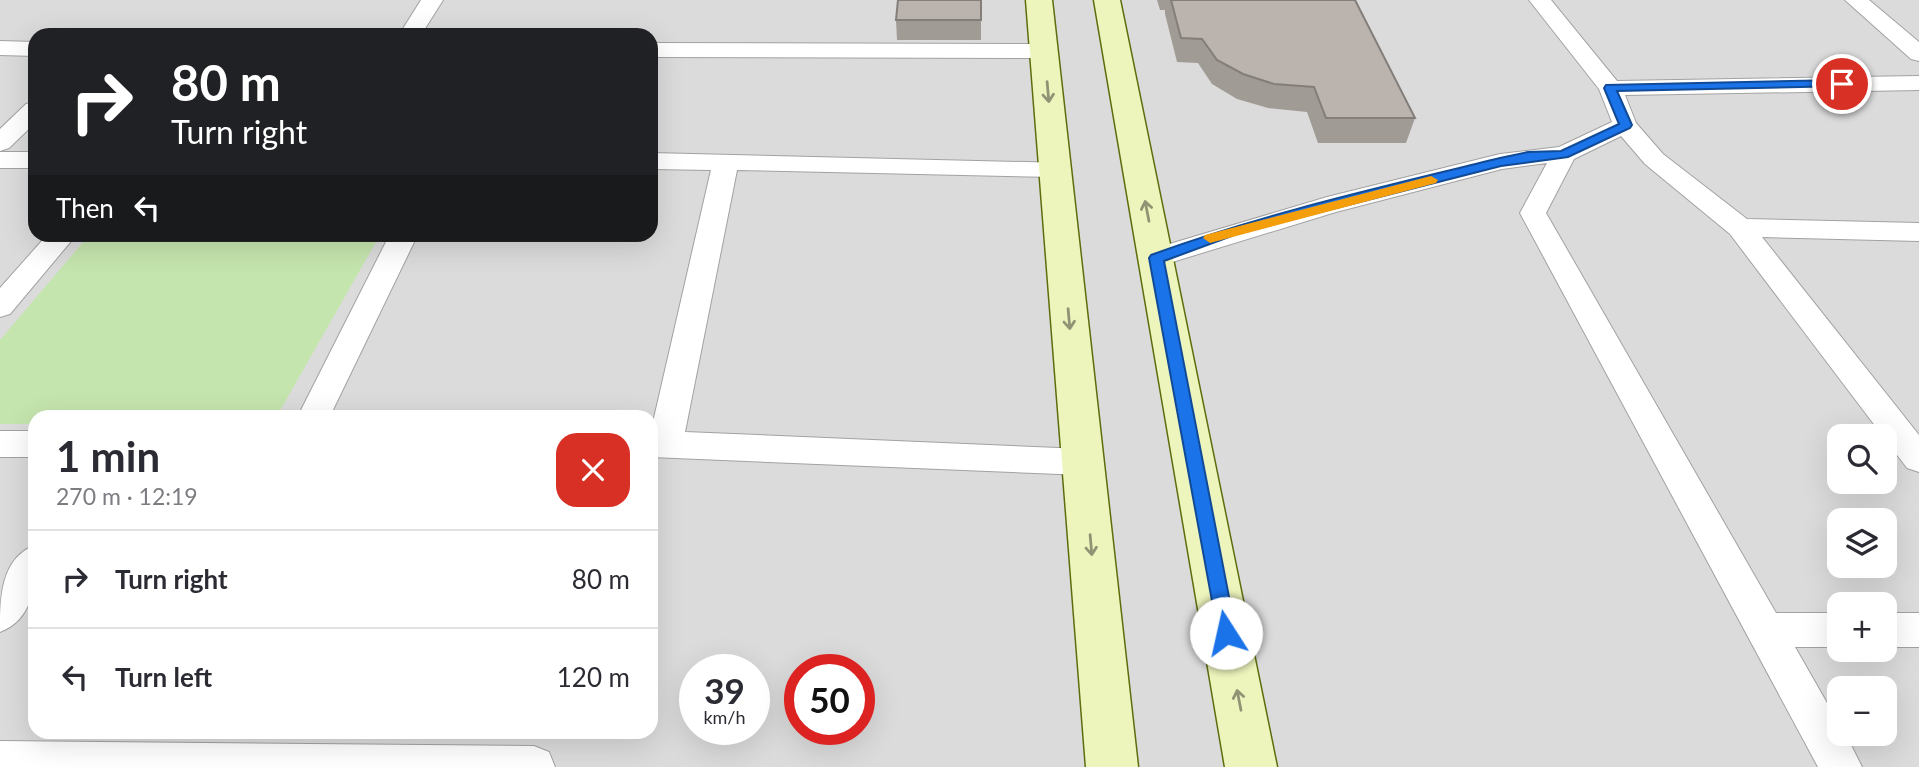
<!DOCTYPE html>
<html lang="en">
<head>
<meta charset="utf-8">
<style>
  body { margin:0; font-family:Lato,sans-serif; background:#f2f2f3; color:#2b2b33; height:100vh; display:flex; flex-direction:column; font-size:26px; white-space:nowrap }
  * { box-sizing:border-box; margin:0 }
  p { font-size:23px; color:#7c7c81 }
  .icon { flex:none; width:38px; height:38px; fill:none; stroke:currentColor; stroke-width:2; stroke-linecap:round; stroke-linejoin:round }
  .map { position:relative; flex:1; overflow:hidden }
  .drawer { position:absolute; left:28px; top:410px; width:630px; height:329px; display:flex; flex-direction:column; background:#fff; border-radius:21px; box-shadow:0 7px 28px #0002 }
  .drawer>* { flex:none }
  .banner { position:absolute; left:28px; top:28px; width:630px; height:214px; border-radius:21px; box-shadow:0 7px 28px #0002; background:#202124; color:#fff; overflow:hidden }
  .controls { position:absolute; left:1827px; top:424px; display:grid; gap:14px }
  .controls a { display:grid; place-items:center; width:70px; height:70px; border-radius:14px; background:#fff; box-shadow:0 7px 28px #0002; font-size:35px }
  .speed { position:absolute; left:679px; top:654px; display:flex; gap:14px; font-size:35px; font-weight:700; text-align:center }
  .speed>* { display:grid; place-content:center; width:91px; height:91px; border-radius:50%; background:#fff; box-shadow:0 7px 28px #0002; line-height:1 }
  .speed small { font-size:18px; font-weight:400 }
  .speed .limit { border:10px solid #d22; background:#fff; color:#111 }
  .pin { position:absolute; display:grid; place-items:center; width:60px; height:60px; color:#fff; margin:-30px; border:4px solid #fff; border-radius:50%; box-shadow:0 2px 7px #0007 }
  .me { position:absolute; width:77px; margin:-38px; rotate:350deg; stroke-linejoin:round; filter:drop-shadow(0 0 5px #0008) }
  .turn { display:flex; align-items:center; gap:24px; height:147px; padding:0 28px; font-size:32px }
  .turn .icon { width:91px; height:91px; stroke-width:2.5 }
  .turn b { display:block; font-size:49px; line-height:60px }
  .then { display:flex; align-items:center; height:66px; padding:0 28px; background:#0003; gap:14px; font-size:26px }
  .round { display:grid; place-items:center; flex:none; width:74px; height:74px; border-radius:21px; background:#f2f2f3 }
  .summary { display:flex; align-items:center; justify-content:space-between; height:119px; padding:0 28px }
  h1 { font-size:42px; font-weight:700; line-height:52px }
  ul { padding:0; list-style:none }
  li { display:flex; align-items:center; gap:21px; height:98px; padding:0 28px; border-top:2px solid #e1e1e2 }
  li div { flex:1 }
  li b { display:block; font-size:26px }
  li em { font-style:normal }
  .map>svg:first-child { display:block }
  .residential { fill:#dcdbdb; fill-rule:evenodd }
  .grass { fill:#c5e5ae }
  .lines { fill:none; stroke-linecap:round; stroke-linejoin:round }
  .street-casing { stroke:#a2a2a2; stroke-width:2 }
  .secondary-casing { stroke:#5c6d0d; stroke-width:3 }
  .street { fill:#fff; fill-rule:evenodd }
  .secondary { fill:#eef5bc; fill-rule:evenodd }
  .wall { fill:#a19b96 }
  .building { fill:#bbb4ae; stroke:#837e7a; stroke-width:2 }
  .oneway { stroke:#909475 }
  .route { fill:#1a73e8; stroke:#114b97; stroke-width:2 }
  .slow { fill:#f59e0b }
</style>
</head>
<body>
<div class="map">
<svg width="1919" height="767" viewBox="0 0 1919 767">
  <rect width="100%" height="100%" fill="#eeece5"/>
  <!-- residential -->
  <path class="residential" d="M0,0h1919v767h-1919zM35,35h616v199h-616zM35,416h616v316h-616zM1839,436h46v45h-46zM1839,520h46v45h-46zM1839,604h46v45h-46zM695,670h59v60h-59zM800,670h59v60h-59zM1839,688h46v45h-46z"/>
  <!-- grass -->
  <path class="grass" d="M89,235v-1l291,1 -103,181h-242v8h-35v-84z"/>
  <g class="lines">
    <!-- street casing -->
    <g class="street-casing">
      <path id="street" d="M421,0h22l-22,35h-22z
        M1529,0h22l66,81 302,-5v14l-294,5 11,28 27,31 84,65 172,4v18l-157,-4 157,198v37l-12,-4 -177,-234 -85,-70 -24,-28 -47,23 -28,54 230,400h63v34h-44l44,77v9h6l17,34h-44l-298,-554 27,-50 -45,6 -166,43 -180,55 -10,-2 -4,-7 4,-7 181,-54 173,-43 59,-7 53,-25 -13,-33z
        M1845,0h24l50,42v19l-8,-2z
        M0,41l35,1v14l-35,-1z
        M651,43l393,1 11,7 -11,7 -393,-1z
        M35,102v21l-26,25 -9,3v-22l26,-25z
        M0,152h35v16h-35z
        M651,153l413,10 4,6 -4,6 -9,2 -318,-7 -52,262 398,17 12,4 5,9 -5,9 -12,4 -432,-18v-26l60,-261 -60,-1z
        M48,234h29l-67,80 -10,3v-29z
        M390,234h28l-88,182h-32z
        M0,431h35v26h-35z
        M35,545c0,33 2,73 -35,87 0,-33 0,-73 35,-87z
        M1885,613h34v34h-34z
        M0,741l534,5 15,6 6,15h-555z"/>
    </g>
    <!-- secondary casing -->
    <g class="secondary-casing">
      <path id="secondary" d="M1026,0h26l86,767h-52z
        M1094,0h26l157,767h-52z"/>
    </g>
    <!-- street -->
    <use href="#street" class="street"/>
    <!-- secondary -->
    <use href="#secondary" class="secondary"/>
  </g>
  <!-- wall -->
  <path class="wall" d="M981,0v40h-84l-1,-20z
    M1157,0h198l60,118 -9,25h-88l-11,-31 -39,-4 -31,-9 -25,-15 -14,-21 -21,-1 -12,-48v-4h-5z"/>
  <!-- building -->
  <path class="building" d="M898,0h83v20h-85z
    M1171,0h184l60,118h-89l-12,-31 -40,-3 -31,-10 -26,-14 -15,-21 -21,-1z"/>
  <!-- one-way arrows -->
  <defs><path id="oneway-shaft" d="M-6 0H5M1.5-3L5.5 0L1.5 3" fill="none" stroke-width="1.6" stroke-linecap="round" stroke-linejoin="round" transform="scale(1.75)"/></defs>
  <g class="oneway">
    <use href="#oneway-shaft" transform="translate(1048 92) rotate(85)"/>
    <use href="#oneway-shaft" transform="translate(1147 211) rotate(-101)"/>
    <use href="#oneway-shaft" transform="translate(1069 319) rotate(85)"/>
    <use href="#oneway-shaft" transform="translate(1091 545) rotate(85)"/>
    <use href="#oneway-shaft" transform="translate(1239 700) rotate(-101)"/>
  </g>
  <!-- route -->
  <path class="route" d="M1842,80l6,4 -2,2 -229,5 15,34 -2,3 -62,29 -67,9 -200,51 -64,17 -73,27 72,372 -3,6 -7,3 -7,-3 -70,-381 2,-3c114,-42 232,-68 349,-97l28,-6 33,-1 58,-27 -15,-36 2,-3z"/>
  <!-- slow -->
  <path class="slow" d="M1431,176l7,4 -2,3 -226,60 -7,-5 2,-3z"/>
</svg>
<div class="controls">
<a><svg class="icon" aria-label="search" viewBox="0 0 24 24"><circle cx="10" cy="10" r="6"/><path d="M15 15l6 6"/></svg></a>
<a><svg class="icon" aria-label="layers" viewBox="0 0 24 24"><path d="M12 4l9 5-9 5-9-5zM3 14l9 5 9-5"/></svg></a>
<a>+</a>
<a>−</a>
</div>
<div class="speed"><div>39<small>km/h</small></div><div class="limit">50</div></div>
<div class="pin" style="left:1842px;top:84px;background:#d93025"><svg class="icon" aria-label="arrive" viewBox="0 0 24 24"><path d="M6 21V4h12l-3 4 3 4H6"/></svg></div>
<svg class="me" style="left:1226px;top:633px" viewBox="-20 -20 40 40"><circle r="19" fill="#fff"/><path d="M0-13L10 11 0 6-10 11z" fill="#1a73e8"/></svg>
<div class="banner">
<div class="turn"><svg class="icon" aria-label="right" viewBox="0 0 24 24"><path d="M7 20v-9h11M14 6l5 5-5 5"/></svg><div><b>80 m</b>Turn right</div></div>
<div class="then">Then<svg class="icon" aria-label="left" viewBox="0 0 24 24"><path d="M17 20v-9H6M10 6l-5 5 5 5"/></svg></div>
</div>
<section class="drawer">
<div class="summary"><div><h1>1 min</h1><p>270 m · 12:19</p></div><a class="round" style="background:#d93025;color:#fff"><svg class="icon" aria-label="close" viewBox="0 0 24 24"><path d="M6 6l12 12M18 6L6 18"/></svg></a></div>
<ul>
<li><svg class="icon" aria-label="right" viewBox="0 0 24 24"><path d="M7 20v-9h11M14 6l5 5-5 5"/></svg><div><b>Turn right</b></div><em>80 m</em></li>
<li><svg class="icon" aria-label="left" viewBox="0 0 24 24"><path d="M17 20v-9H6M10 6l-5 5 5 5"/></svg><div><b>Turn left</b></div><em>120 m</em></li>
</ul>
</section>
</div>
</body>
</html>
